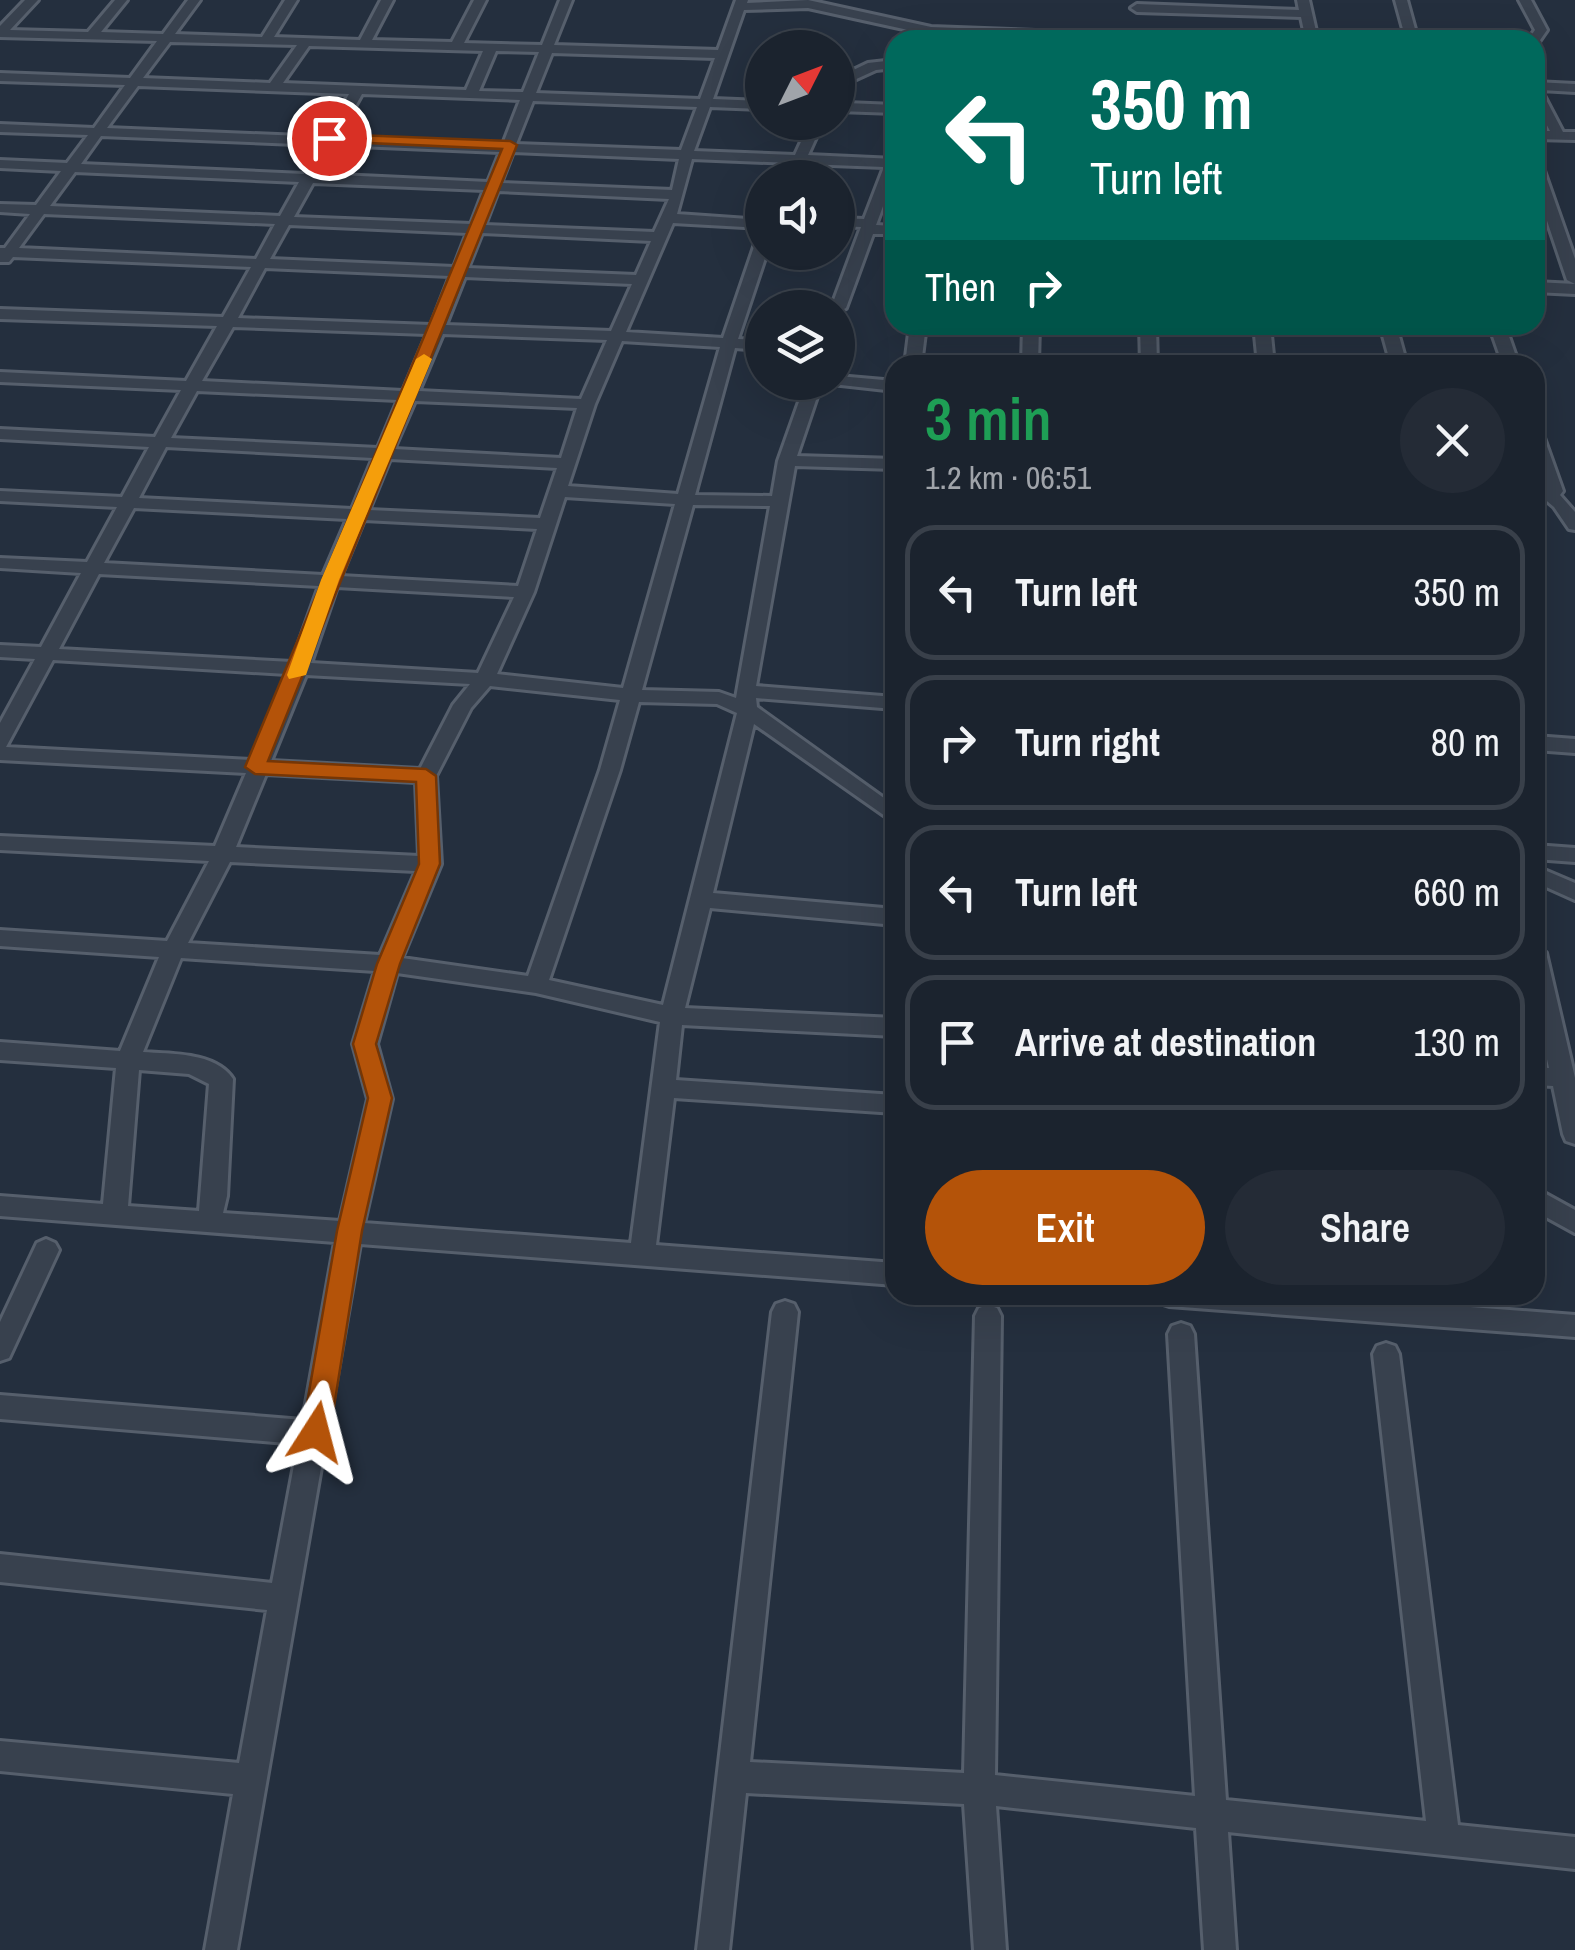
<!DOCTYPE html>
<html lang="en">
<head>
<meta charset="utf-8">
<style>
  body { margin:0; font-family:"Archivo Narrow",sans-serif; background:#242b36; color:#f1f3f6; height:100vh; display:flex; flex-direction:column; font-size:38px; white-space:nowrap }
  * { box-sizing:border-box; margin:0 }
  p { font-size:32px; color:#a0a4aa }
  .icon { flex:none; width:55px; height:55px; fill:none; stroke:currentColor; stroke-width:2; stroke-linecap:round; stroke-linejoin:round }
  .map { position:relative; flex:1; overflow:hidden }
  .details { position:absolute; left:885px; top:355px; width:660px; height:950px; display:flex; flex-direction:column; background:#1b232e; border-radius:30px; box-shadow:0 10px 40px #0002,0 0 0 2px #39404a }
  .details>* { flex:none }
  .banner { position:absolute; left:885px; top:30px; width:660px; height:305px; border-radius:30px; box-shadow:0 10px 40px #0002,0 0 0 2px #39404a; background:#00695c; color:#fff; overflow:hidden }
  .needle { width:65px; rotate:48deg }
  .tools { position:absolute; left:745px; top:30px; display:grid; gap:20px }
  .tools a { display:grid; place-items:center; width:110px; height:110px; border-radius:50%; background:#1b232e; box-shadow:0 10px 40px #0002,0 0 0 2px #39404a; font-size:50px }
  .pin { position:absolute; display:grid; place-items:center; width:85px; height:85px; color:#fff; margin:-42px; border:5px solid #fff; border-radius:50%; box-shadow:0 2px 10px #0007 }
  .me { position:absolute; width:110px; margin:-55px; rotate:9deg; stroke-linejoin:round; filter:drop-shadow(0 0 8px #0008) }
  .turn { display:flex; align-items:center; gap:35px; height:210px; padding:0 40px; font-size:45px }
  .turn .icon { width:130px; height:130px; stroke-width:2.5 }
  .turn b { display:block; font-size:70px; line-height:85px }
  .then { display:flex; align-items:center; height:95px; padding:0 40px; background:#0003; gap:20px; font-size:38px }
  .round { display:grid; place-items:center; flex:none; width:105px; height:105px; border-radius:52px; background:#242b36 }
  .head { display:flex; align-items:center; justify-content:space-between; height:170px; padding:0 40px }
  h1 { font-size:60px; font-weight:600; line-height:75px; color:#1e9e55 }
  .action { display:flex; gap:20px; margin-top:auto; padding:20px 40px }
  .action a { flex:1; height:115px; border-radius:60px; background:#b45309; color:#fff; font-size:40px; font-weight:600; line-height:115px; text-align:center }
  .action a+a { background:#242b36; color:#f1f3f6 }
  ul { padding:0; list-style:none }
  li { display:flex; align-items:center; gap:30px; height:135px; margin:0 20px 15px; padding:0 20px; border:5px solid #39404a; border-radius:30px }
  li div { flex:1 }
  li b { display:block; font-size:38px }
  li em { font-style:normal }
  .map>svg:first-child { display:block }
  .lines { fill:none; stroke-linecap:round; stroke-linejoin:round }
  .minor-casing { stroke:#565f6c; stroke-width:6 }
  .minor { fill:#38414e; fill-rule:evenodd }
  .route { fill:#b45309; stroke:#753606; stroke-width:2.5 }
  .slow { fill:#f59e0b }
</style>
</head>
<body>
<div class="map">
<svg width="1575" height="1950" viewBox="0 0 1575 1950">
  <rect width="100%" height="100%" fill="#242f3e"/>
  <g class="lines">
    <!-- minor casing -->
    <g class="minor-casing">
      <path id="minor" d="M25,0h13l-28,30 78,2 27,-32h12l-26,32 62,2 25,-34h12l-25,34 87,3 23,-37h12l-23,37 86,3 21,-40h12l-21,40 80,2 22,-42h12l-22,43 78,2 18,-45h12l-18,45 164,5 18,-50h12l-1,3 61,-3 123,27 236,9 6,4 -242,-5 -123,-27 -64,2 -31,89 49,2v8l-52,-2 -16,44 101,4 15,-33h13l-15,33 87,4v15l-19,51 19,1v8h-22l-27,74 -8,4v-4h-7l30,-81 -23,-1v-8l26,1 20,-52 -79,-3 -7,14h-14l7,-15 -99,-4 -15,55 85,6v8l-89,-5 -47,109 97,6 32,-94 7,-4v12h5l-29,87 24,1v10l-27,-2 -40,147 77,1 6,-35 28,-79h16l-25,74 98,3v10l-100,-3 -39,220 139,11v12l-139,-11 1,9 138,99v17l-141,-99 -41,169 182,16v16l-185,-17 -25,100 210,10v18l-213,-11 -6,55 219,15v18l-221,-15 -18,147 239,18v22l-535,-41 -123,706h-32l28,-156 -233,-23v-30l239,22 28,-153 -267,-28v-28l272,29 26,-139 -298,-25v-24l303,25 32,-178 -335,-26v-20l103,8 13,-136 -116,-8v-18l120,9 39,-94 -159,-11v-16l167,11 42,-80 -209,-11v-14l215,10 31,-73 -246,-13v-37l35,-64 -35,-2v-12l41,2 40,-74 -81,-5v-10l87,4 30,-55 -117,-6v-10l122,6 27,-50 -149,-8v-10l155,8 26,-47 -181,-8v-10l186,9 31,-55 -217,-7v-10l223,8 28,-50 -238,-10 -4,5h-9v-14h5l25,-34 -30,-2v-8l36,1 25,-34 -61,-3v-8l67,3 21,-28 -88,-3v-8l94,4 31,-43 -125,-4v-8l130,5 27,-37 -157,-4v-11zM170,42l127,3 -27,38 -127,-5zM309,46l174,5 -17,39 -183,-7zM496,51l43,1 -16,40 -44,-1zM552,53l163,5 -15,41 -164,-6zM138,86l211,8 -24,43 -218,-9zM362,94l158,6 -17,44 -165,-7zM533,101l164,6 -16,43 -165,-6zM101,136l219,9 -16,29 -223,-10zM334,145l166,7 -12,30 -170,-8zM513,152l166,7 -7,31 -171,-7zM75,172l224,10 -19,34 -230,-10zM313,183l171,7 -13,34 -177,-7zM498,191l171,8 -15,33 -169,-7zM44,214l231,10 -19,35 -237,-11zM289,225l178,8 -13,34 -184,-8zM482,233l169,8 -15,34 -168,-7zM265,268l185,8 -19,49 -193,-7zM465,277l167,7 -21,47 -165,-6zM233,327l194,7 -24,57 -201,-10zM443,334l164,6 -26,59 -162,-8zM622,341l98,6 -42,147 -110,-8 27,-82zM197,391l201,9 -20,48 -207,-10zM415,401l162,7 -16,50 -167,-9zM166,447l207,11 -21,51 -213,-11zM390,459l167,9 -17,50 -171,-8zM565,497l110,7 -52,184 -126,-14 37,-82zM693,505l77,1 -34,192 -17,-6 -77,-2zM134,508l213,11 -24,56 -219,-12zM364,520l173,9 -19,57 -177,-10zM99,574l220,12 -27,76 -233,-13zM337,587l177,10 -36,76 -167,-10zM53,660l234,14 -36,86 -245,-13zM306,675l164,9 -17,21 -33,64 -149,-8zM490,686l130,14 -20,70 -72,206 -126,-18 39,-94 -5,-88 35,-68zM639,702l78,2 20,9 -74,292 -114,-25 71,-210zM266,774l150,8 3,74 -183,-9zM230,862l186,9 -36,84 -192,-12zM181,958l194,13 -22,73 15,55 -28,122 -117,-8 4,-17 6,-117c-17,-27 -63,-25 -90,-27zM397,973l139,20 124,29 -29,221 -267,-20 28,-124 -15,-55zM139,1070l50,4 20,10 -10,127 -71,-5z
        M1297,0h12l9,40h-12l-5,-23 -164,-5 -6,-4 6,-4 162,6z
        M1395,0h12l11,40h-12z
        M1519,0h12l16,30 -9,13 -10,-3 7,-10z
        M895,60v8l-19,2 -24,11 -6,22 49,2v8l-57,-2 3,-35 27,-13z
        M1535,82l40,2v8l-34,-2 22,42h12v8l-40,-1v-8h15l-15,-28z
        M1535,161l7,4 33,94v35l-40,-2v-10l40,2 -8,-4 -32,-95z
        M910,325h16l-5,40h-16z
        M1023,325h16l-1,40h-16z
        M1140,325h16l1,40h-16z
        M1254,325h16l4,40h-16z
        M1380,325h16l11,40h-16z
        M1489,325h16l14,40h-16z
        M838,376l57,5v10l-63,-7 6,-2z
        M1535,430l8,5 20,56 -3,4 15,17v18l-6,-1 -15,-22 -19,-16 8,-6 -8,-25z
        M1535,736l40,3v14l-40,-3z
        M1535,845l40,3v14l-40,-3z
        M1535,866l40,17v17l-40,-18z
        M1535,945l11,8 29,125v66l-9,-3 -3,-7 -10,-48 -18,-1v-18l14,1 -14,-63z
        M1535,1188l40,22v23l-40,-22z
        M46,1239l9,4 4,7 -50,108 -9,3v-39l37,-79z
        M1156,1295h157l262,20v22l-406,-31 -9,-3z
        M785,1301l9,3 4,8 -48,450 214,11 11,-457 4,-8 9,-3 9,3 4,8 -6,459 200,21 -27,-462 4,-8 9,-3 9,3 4,8 32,466 200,21 -53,-467 4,-8 9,-3 9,3 4,8 59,471 117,12v32l-347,-37 8,118h-32l-8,-122 -200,-22 10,144h-32l-10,-146 -218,-11 -17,157h-32l75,-638 4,-8z"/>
    </g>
    <!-- minor -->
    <use href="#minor" class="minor"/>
  </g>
  <!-- route -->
  <path class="route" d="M329,134l181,7 7,4 -249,616 158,8 10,7 4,88 -40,100 -24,80 16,54 -30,133 -32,201 -4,9 -10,4 -10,-4 -4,-9 35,-201 31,-133 -15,-54 24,-80 42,-100 -3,-82 -161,-8 -10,-7 257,-618 -178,-8z"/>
  <!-- slow -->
  <path class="slow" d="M424,354l8,5 -93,221 -33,95 -17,4 -2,-4 34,-95 95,-221z"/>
</svg>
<div class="tools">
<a><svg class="needle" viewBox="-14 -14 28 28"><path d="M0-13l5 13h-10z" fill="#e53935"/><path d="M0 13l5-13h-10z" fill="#a0a4aa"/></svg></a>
<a><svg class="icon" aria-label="sound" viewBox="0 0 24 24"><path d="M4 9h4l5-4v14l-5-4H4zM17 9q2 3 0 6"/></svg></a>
<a><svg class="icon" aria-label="layers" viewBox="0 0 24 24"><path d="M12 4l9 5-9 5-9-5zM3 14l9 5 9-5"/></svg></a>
</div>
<div class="pin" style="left:329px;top:138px;background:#d93025"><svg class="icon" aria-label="arrive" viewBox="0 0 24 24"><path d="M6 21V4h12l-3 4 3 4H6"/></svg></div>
<svg class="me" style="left:316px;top:1432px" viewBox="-20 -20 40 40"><path d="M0-17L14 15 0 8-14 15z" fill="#b45309" stroke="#fff" stroke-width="4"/></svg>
<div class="banner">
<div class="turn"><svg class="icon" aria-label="left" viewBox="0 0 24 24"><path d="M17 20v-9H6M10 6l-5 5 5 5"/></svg><div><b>350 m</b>Turn left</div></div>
<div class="then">Then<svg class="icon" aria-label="right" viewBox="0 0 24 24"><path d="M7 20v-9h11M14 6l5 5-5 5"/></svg></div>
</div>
<section class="details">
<div class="head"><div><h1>3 min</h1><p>1.2 km · 06:51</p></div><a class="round"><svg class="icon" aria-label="close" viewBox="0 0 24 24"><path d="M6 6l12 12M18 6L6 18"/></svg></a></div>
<ul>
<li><svg class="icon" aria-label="left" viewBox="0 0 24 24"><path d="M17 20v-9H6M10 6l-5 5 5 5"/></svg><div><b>Turn left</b></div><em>350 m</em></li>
<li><svg class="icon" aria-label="right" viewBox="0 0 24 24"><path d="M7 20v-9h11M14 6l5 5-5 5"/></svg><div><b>Turn right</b></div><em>80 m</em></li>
<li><svg class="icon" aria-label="left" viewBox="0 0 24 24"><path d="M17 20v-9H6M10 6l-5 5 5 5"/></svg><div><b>Turn left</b></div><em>660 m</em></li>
<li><svg class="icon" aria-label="arrive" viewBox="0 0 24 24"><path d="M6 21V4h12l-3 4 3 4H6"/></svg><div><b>Arrive at destination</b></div><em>130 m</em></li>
</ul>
<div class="action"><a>Exit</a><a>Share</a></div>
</section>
</div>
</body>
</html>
